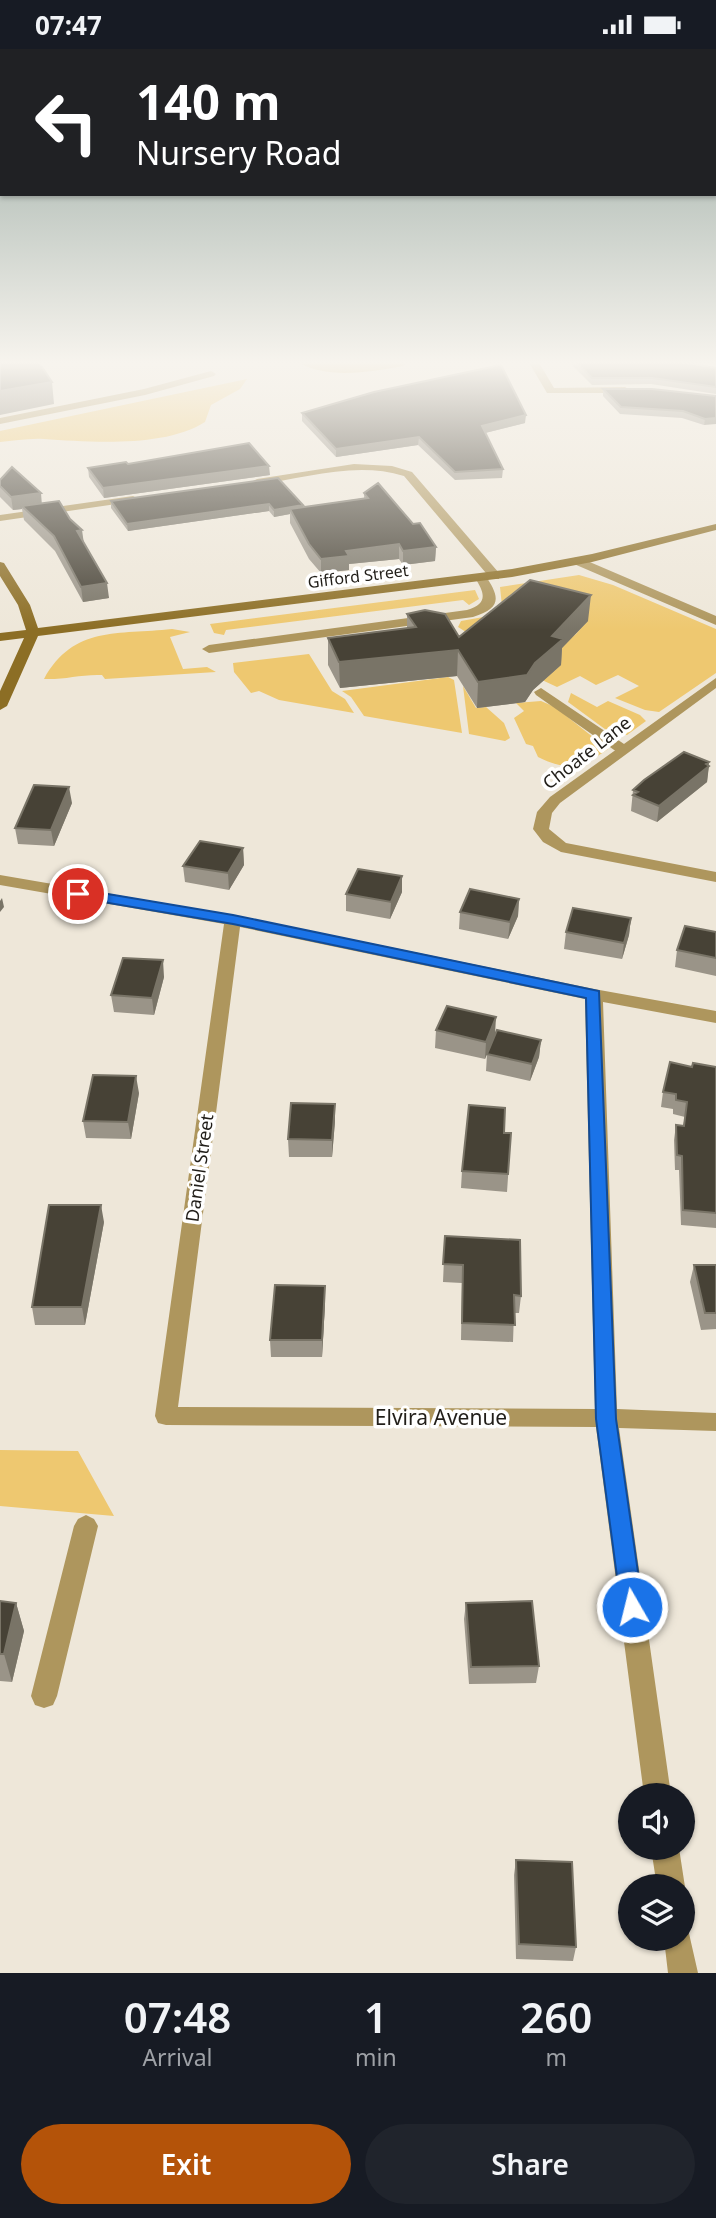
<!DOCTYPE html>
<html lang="en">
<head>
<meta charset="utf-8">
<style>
  body { margin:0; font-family:"Noto Sans",sans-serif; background:#20242c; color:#f1f3f6; height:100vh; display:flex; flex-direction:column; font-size:26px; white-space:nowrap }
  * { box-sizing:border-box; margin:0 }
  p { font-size:23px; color:#9ea1a6 }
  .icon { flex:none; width:38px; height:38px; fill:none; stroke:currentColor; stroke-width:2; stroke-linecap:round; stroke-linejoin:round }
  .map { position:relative; height:1924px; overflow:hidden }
  .side { display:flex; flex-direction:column; background:#171b24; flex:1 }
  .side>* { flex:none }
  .guide { position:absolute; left:0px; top:0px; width:718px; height:147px; box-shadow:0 2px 5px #0004; background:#202124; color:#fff; overflow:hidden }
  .controls { position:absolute; left:618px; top:1734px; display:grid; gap:14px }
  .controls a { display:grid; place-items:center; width:77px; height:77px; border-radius:50%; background:#171b24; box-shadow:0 2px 5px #0004; font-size:35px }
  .pin { position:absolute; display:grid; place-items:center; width:60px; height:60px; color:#fff; margin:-30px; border:4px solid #fff; border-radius:50%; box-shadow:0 2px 7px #0007 }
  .me { position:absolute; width:77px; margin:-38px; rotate:352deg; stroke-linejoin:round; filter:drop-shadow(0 0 5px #0008) }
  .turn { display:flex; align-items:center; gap:24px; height:147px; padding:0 21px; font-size:32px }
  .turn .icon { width:91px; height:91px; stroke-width:2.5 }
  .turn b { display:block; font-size:49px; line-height:60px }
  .eta { display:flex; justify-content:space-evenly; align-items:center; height:119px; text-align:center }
  .eta b { font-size:42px; font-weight:600; line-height:49px }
  .primary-button { display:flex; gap:14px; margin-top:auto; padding:14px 21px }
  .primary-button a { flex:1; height:80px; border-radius:42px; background:#b45309; color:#fff; font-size:28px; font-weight:600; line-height:80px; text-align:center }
  .primary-button a+a { background:#20242c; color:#f1f3f6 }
  .status { display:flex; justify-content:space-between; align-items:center; height:49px; padding:0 35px; background:#171b24; direction:ltr }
  .status svg { height:19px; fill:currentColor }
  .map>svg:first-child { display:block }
  .green { fill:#eec870 }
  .forest { fill:#c59f43 }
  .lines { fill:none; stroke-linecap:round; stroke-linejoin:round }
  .service { fill:#ae965d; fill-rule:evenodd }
  .minor { fill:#ae965d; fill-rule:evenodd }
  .secondary { fill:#8c6e25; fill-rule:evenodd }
  .wall { fill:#9a9488 }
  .shaded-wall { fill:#797467 }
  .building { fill:#474236; stroke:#797467; stroke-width:2 }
  .route { fill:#1a73e8; stroke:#114b97; stroke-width:2 }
  .labels { text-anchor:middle; stroke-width:7; stroke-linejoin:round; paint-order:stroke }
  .far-street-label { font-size:16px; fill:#211e19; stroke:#fff }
  .street-label { font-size:18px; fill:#211e19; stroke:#fff }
  .near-street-label { font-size:21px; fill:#211e19; stroke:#fff }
</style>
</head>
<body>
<div class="status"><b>07:47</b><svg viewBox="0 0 49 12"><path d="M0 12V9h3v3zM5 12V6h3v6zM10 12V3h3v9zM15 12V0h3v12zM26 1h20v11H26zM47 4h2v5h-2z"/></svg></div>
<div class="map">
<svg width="716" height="1924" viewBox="0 0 716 1924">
  <rect width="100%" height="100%" fill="#eee7d9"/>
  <!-- green -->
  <path class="green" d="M247,330l-7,10 -29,16 -6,17c-41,26 -115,20 -161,17 -15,-1 -30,2 -44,3v-11z
    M579,526l34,10 103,44v44l-57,39 -14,-2 -30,-12 24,-12 -21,-11 -22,10 -16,-9 -23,11 -15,-7 18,-15 -17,-5 33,-26 12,-14 -122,12 -8,-5 3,-6 28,-5 13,-10 -2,-19z
    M475,541l4,9 -10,6 -6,-5 -237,30 -2,5 -10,-2 -4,-9z
    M172,580l18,3 -20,5 13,32 24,-2 9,5 -111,7 -3,-4c-21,-1 -38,5 -58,4 30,-54 74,-44 128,-50z
    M309,605l23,37 13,8 9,14 -75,-13 -20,-9 -8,2 -17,-21 -1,-9z
    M448,628l6,3 8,53 -98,-17 -13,-19 -9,-6z
    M463,637l13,22 10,-1 18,16 6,15 -5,3 -36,-7z
    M571,644l26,14 11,-6 32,14 6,6 -19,14h-14l-45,-33z
    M541,652l14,6 53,42c-25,18 -40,23 -70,8l-5,-11 -7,-2 -12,-26 10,-7 -8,-8z
    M0,1401l78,1 36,65 -114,-10z"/>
  <!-- forest -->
  <path class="forest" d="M296,312h111l-4,5c-34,6 -76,14 -107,-5z"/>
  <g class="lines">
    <!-- service -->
    <path class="service" d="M211,322l5,3 -2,2 -69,19 -145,29v-6l144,-29z
      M481,525l4,1c15,22 17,33 -12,42l-264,36 -7,-4 7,-4 258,-35c21,-6 18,-17 8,-32z
      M541,639l86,58v6h-10l-81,-57 -2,-3z
      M86,1466l8,4 4,7 -41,170 -4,9 -9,3 -9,-3 -4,-9 43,-170 4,-7z"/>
    <!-- minor -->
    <path class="minor" d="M528,312h10l16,27 71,-1 5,3 -5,3h-78z
      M354,415l38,2 20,6 87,101v6h-8l-87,-103c-48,-15 -99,2 -147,9l-6,-3 6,-3z
      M133,447l6,3 -2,2 -137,20v-6z
      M578,508l138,59v9l-142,-61v-6z
      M716,629v10l-156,115 -8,10 -3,16 17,14 150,29v10l-155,-30 -18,-10 -10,-13 4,-17 13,-15z
      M0,826l233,40 361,74 122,22v12l-113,-21 14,407 99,4v18l-97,-3 52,367h-27l-48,-368 -430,-2 -8,-2 -3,-7 69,-492 -224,-39zM240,878l345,72 10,410 -417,-2z
      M651,1799h28l6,39 -3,6v-6h-25z
      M682,1877l6,3 10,44h-30l-4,-34h18z"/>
    <!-- secondary -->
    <path class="secondary" d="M716,475v6l-124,32 -80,15 -474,59 -31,70 -7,4v-19l24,-53 -24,3v-8l26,-3 -8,-25 -18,-29v-14l4,1 26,42 8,23 474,-59 80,-15z"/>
  </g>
  <!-- wall -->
  <path class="wall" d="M568,312h107l41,7v26l-65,-10 -59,1z
    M603,340l113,7 -12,29 -22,-7 -62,-4 -17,-18z
    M302,364l223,10 -40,10 18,36 -1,9 -47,2 -37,-35 -82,12 -34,-36z
    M128,415l142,11 -166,23 -15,-21 -1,-9z
    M0,431l42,24 41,38 26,56 -26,4 -28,-51 -31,-31 -2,-11 -9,1 -13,-13z
    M364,444l49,31 23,23 -1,14 -32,4 -4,-6 -50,5v6l-28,3 -12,-14 -19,-36v-9l-16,3 -5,-6 -141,20 -17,-23v-7l192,4v2l61,-9z
    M407,565l52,23 129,-16 -26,27 -1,17 -28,25 -8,12 -48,6 -20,-32 -117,12 -12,-23v-27l79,-10z
    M709,713l-2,20 -50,40 -26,-11 2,-21z
    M72,754l-18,43 -36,-2 -3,-16z
    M243,799l1,17 -15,25 -44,-8 -2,-16z
    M402,827v16l-12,27 -44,-8v-17z
    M519,850l-1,17 -10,23 -49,-10 1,-17z
    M631,869l-2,17 -7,24 -58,-10 2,-17z
    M716,883v44l-41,-9 2,-17z
    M164,928l-10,38 -40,-3 -3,-17z
    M436,981l59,4 46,6 -2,17 -9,24 -44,-10 1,-17 -2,5 -50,-11z
    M692,1018h24v161l-35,-3 -2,-55h-4l-1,-30 2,-15 7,1 2,-9 -12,-3v-5l-12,-2 2,-15z
    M139,1044l-8,46 -45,-1 -3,-17z
    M335,1072l-3,36h-43l-1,-18z
    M504,1084h7l-4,59 -46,-4 1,-17z
    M104,1173l-19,103h-50l-3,-18z
    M445,1187l76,60 -2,17h-5l-1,29 -52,-2 1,-57 -19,-1z
    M694,1216h22v64l-15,1 -11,-48z
    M325,1237v17l-3,54h-51l-1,-17z
    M0,1552l16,2 8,28 -12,51 -12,-1z
    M466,1554l73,63 -3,17 -67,1 -5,-65z
    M516,1811l60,87 -3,14 -57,-2 -2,-84z"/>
  <!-- shaded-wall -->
  <path class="shaded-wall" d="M52,333l2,22 -54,11v-24z
    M526,366l-1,8 -44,11 1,-8z
    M716,369v6l-12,1 1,-6z
    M419,388l-1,8 -82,12v-8z
    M269,417l1,9 -166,23 -1,-10z
    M41,444l1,13h-20v3l-9,1 -2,-13z
    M269,455v7l-141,20 -1,-7z
    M303,456v7l-13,-3v5l-16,3v-7z
    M82,481l2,14 -7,-13z
    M399,495v15l-50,5v6l-28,3v-14l25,-8z
    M436,498l-1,14 -32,4v-14z
    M107,534l2,15 -26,4 -2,-15z
    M591,546l-3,26 -26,27 -1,17 -28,25 -8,12 -48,6 1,-26 74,-46z
    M458,601l-1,26 -117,12 -1,-26z
    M709,713l-1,5 1,-1 -2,16 -50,40 2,-16z
    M69,738l3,16 -18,43 -3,-16z
    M243,799l1,17 -15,25 -1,-17z
    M402,827v16l-12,27 1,-17z
    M2,849l2,9 -4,5v-11z
    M519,850l-1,17 -10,23 2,-17z
    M631,869l-2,17 -7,24 2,-16z
    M163,911l1,17 -10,38 -2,-17z
    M496,968l-1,18 -10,24 1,-17z
    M541,991l-2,17 -9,24 2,-17z
    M136,1027l3,17 -8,46 -3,-17z
    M335,1055v17l-3,36v-17z
    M101,1156l3,17 -19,103 -3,-18z
    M325,1237v17l-3,54v-17z
    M16,1554l8,28 -12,51 -8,-28z"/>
  <!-- building -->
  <path class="building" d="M0,312h38l14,21 -52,9z
    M575,312h100l41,7v19l-64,-9h-60z
    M501,316l25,50 -44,11 21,43 -48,3 -36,-35 -83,12 -34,-36 72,-21z
    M603,340h49l64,7v22l-11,1 -22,-8 -62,-4z
    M249,394l20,23 -166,22 -15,-20 38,-6 2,2z
    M12,418l29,26 -30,4 -11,-11v-6z
    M278,429l25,27 -29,5 -5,-6 -142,20 -16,-23z
    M378,434l35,41 7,-1 16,24 -33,4 -4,-7 -53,7 3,5 -28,3 -12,-15 -19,-35 78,-11 -4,-5z
    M59,452l11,18 12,11 -5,1 30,52 -26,4 -27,-51 -32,-30z
    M530,531l61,15 -39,41 11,3 -28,24 -8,12 -49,7 -20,-32 -119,12 -11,-24 88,-11 -9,-13 18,-4 20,4 14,23z
    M684,703l25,10 -3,2 3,2 -50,40 -26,-11 5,-3 -5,-2 11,-10z
    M34,736l35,2 -18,43 -36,-2z
    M200,792l43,7 -15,25 -45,-7z
    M358,820l44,7 -11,26 -45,-8z
    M470,840l49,10 -9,23 -50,-10z
    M573,859l58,10 -7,25 -58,-11z
    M685,877l31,6v26l-39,-8z
    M123,909l40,2 -11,38 -41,-3z
    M447,957l49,11 -10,25 -50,-12z
    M497,981l44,10 -9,24 -45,-10z
    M670,1013l22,5 1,-4 23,4v146l-33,-3 -1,-54 -5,-1 -1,-30 8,1 3,-24 -11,-2v-6l-13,-2z
    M93,1026l43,1 -8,46 -45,-1z
    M291,1054l44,1 -3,36 -44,-1z
    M469,1056l36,3 -1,25h7l-3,41 -46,-3z
    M49,1156h52l-19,102h-50z
    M445,1187l75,4 1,56 -7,-1 1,30 -53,-2 1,-58 -20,-1z
    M694,1216h22v48h-11z
    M275,1236l50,1 -3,54h-52z
    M0,1552l16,2 -12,51h-4z
    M532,1552l7,65 -68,1 -5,-64z
    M516,1811l56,2 4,85 -57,-3z"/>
  <!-- sky -->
  <linearGradient id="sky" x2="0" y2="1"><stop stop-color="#92a49d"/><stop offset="0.54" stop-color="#f7f4ee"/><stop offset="1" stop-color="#f7f4ee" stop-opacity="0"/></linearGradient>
  <rect width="716" height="581" fill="url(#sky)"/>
  <!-- route -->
  <path class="route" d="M78,840l155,26 366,76 17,428 27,188 -3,7 -8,3 -8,-3 -3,-7 -25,-188 -10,-421 -353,-74 -160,-27v-7z"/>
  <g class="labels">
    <!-- far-street labels -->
    <g class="far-street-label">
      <text transform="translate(358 527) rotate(-7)" y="6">Gifford Street</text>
    </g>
    <!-- street labels -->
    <g class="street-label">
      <text transform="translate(587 704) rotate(-38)" y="6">Choate Lane</text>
      <text transform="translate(200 1119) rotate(-82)" y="6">Daniel Street</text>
    </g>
    <!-- near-street labels -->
    <g class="near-street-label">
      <text x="441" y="1376">Elvira Avenue</text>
    </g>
  </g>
</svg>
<div class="controls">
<a><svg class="icon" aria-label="sound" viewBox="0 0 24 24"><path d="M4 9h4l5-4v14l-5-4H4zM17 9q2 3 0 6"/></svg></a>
<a><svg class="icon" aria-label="layers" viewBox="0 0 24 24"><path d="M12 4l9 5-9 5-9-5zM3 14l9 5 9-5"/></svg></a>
</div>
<div class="pin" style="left:78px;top:845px;background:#d93025"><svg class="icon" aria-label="arrive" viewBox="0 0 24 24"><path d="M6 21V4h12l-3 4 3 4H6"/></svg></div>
<svg class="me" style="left:632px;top:1558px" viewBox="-20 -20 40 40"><circle r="17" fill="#1a73e8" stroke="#fff" stroke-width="3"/><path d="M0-11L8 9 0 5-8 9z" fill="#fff"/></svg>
<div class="guide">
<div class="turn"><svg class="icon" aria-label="left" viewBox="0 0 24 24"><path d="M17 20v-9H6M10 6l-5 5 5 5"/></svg><div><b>140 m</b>Nursery Road</div></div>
</div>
</div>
<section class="side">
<div class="eta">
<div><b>07:48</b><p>Arrival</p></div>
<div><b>1</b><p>min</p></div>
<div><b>260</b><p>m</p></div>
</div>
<div class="primary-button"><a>Exit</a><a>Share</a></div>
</section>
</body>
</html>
